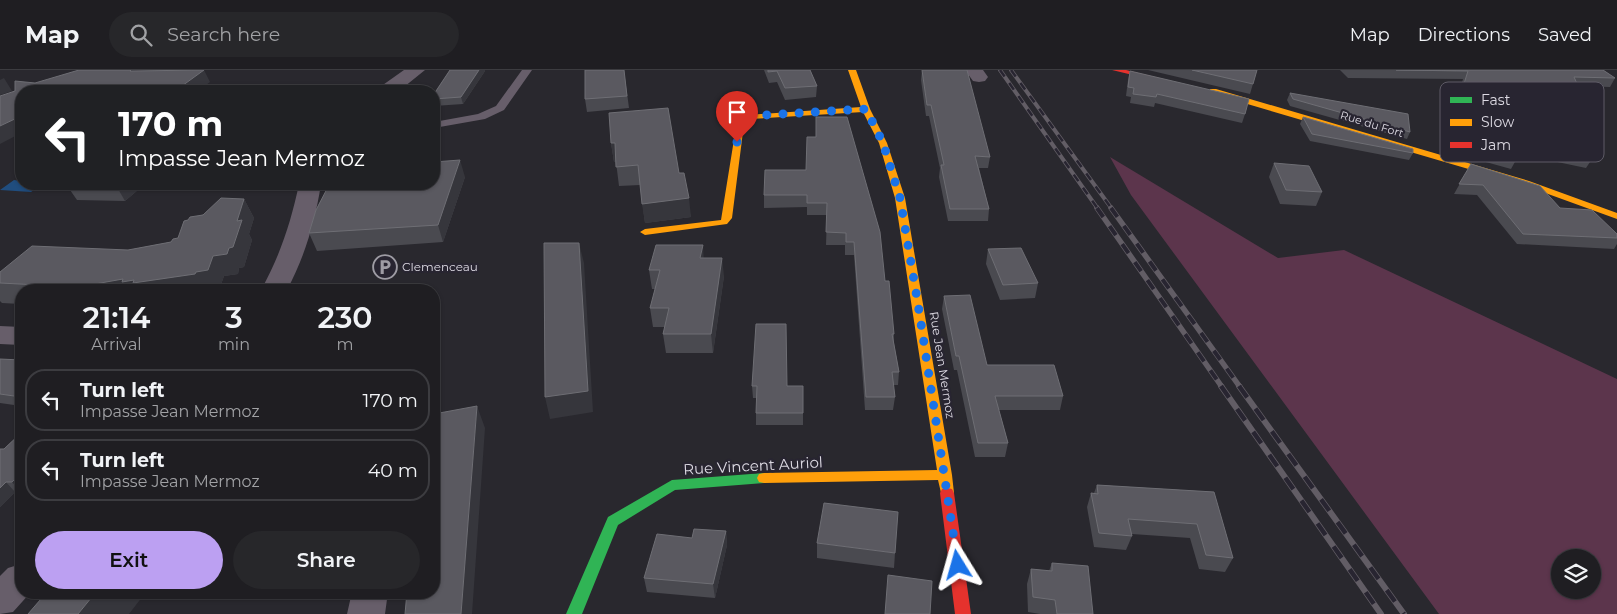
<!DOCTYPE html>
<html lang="en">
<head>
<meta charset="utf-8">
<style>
  body { margin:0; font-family:Montserrat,sans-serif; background:#27272a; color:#f1f3f6; height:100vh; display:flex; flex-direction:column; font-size:19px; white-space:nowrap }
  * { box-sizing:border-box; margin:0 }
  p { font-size:16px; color:#a1a2a5 }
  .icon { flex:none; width:28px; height:28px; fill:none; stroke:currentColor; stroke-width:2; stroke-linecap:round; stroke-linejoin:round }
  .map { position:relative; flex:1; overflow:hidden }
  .details { position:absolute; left:15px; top:214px; width:425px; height:315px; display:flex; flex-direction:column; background:#1f1e22; border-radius:20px; box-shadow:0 1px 4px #0004,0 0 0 1px #3c3c40 }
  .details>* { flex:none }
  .top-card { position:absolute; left:15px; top:15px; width:425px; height:105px; border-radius:20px; box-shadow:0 1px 4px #0004,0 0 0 1px #3c3c40; background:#202124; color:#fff; overflow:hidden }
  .controls { position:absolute; left:1551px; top:479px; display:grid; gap:10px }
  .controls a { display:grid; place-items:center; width:50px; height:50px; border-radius:50%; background:#1f1e22; box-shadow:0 1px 4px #0004,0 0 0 1px #3c3c40; font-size:25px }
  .pin { position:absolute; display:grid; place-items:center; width:42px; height:42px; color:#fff; margin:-51px -21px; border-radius:50% 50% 50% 0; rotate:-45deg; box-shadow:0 0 5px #0007 }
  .pin .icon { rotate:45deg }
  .me { position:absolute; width:55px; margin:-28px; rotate:352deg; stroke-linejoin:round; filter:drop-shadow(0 0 4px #0008) }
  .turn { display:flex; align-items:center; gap:18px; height:105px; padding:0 20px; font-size:22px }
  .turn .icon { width:65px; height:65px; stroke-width:2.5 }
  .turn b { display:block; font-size:35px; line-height:42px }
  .eta { display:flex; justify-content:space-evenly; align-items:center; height:85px; text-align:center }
  .eta b { font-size:30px; font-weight:600; line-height:35px }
  .action { display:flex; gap:10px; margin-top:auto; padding:10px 20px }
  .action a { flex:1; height:58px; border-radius:30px; background:#bca0f2; color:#111; font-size:20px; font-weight:600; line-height:58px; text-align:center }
  .action a+a { background:#27272a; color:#f1f3f6 }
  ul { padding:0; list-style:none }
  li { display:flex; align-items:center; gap:15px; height:62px; margin:0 10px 8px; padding:0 10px; border:2px solid #3c3c40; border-radius:20px }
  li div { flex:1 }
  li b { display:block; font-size:19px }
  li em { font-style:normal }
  header { display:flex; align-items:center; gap:30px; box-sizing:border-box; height:70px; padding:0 25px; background:#1f1e22; border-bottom:1px solid #3c3c40 }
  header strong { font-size:24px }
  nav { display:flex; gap:28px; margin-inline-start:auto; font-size:18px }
  .search { width:350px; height:45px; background:#27272a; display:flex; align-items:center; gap:12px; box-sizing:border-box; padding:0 18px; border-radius:28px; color:#a1a2a5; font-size:19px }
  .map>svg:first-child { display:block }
  .green { fill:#5c354c; fill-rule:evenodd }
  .water { fill:#204d7e }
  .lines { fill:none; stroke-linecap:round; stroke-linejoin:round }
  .lane { fill:#675e6a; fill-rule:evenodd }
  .street { fill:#675e6a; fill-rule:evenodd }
  .fast { fill:#30b455; fill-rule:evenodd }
  .slow { fill:#ff9f0a; fill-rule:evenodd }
  .jam { fill:#e5322d; fill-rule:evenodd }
  .rail-far2-casing { stroke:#625d65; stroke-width:4 }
  .rail-far1-casing { stroke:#625d65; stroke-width:5.5 }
  .rail-casing { stroke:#625d65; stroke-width:6 }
  .rail-far2 { stroke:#282531; stroke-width:2.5; stroke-dasharray:8; stroke-linecap:butt }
  .rail-far1 { stroke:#282531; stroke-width:4; stroke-dasharray:11; stroke-linecap:butt }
  .rail { stroke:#282531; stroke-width:4.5; stroke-dasharray:14; stroke-linecap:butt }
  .wall { fill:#4a4a50 }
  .shaded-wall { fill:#36363c }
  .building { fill:#5a5960; stroke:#6e6e74 }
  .route { stroke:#1a73e8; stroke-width:9; stroke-dasharray:0 16.2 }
  .labels { text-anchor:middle; stroke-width:4.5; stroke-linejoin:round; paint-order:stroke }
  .far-street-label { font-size:11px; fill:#dddae3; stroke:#282531 }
  .poi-label { font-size:12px; fill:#dddae3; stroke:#282531; text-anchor:start }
  .street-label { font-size:12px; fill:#dddae3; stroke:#282531 }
  .near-street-label { font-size:15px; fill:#dddae3; stroke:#282531 }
  .key { fill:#282531; stroke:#5e5b66; stroke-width:1 }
  .key-label { font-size:14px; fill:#dddae3 }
</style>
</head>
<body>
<header>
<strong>Map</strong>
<div class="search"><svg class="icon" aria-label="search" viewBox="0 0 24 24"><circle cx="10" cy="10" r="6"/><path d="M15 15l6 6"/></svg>Search here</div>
<nav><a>Map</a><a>Directions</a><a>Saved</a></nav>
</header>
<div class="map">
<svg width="1617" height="544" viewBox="0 0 1617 544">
  <rect width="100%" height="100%" fill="#29282e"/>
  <!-- green -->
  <path class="green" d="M1110,87l168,101 66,-8 273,129v235h-178l-308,-419zM1560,488h32v32h-32z"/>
  <!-- water -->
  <path class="water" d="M14,110l7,1v3h21l-11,8 -31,-2z"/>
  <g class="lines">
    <!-- lane -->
    <path class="lane" d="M522,0h10l-28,40 -19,9 -51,9v-6l44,-8 18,-8z"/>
    <!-- street -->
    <path class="street" d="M404,0h21l-26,21h-21l2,-4z
      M965,0h18l5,7 -3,4 -6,1 -6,-1z
      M299,114h22c-6,38 -16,72 -34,106h-26c19,-34 30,-68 38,-106z
      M0,256l21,1v18l-21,-1z
      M21,494v28h10l-18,20 -13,2v-38l8,-8z
      M352,522h36l-3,22h-38z"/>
    <!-- fast -->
    <path class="fast" d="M764,403l5,1 2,4 -2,4 -5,1 -89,7 -57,35 -36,89h-16l42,-97 64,-37z"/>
    <!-- slow -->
    <path class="slow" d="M848,0h8l14,39 17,34 18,55 47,277 2,18 -2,4 -5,1 -5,-1 -4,-17 -174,3 -5,-1 -2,-4 2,-4 5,-1 173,-3 -42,-272 -16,-55 -16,-31 -113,7 -6,5 -12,94 -5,6 -82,11 -5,-3 5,-3 76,-9 16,-99 11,-6 113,-8z
      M1210,19h6l313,92 88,32v6l-94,-34 -313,-92z"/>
    <!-- jam -->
    <path class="jam" d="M1112,0h14l44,11 -4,2z
      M947,418l5,1 2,4 17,121h-16l-15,-121 2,-4z"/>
    <!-- rail-far2 casing -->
    <g class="rail-far2-casing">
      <path id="rail-far2" d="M1000,0l98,139
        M1011,0l101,139"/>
    </g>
    <!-- rail-far1 casing -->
    <g class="rail-far1-casing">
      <path id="rail-far1" d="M1097,138l125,179
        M1111,138l129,179"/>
    </g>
    <!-- rail casing -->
    <g class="rail-casing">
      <path id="rail" d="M1221,316l160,228
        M1239,316l165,228"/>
    </g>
    <!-- rail-far2 -->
    <use href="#rail-far2" class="rail-far2"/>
    <!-- rail-far1 -->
    <use href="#rail-far1" class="rail-far1"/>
    <!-- rail -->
    <use href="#rail" class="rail"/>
  </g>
  <!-- wall -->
  <path class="wall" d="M450,0h34l1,1 -22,33 -29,2v-12z
    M624,0l5,38 -42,4 -2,-13z
    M764,0h46l7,16 -1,11 -31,3 -8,-18 -8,1z
    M922,0l68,87 -2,11h-9l10,41 -1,12h-40l-9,-44 1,-9 -11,-52h-3l-5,-36z
    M1148,0h109l-7,24z
    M1340,0h263l12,8 -5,9 -32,-1 14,31 -6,8 6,34 -6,9 -77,-16 7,8 -5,9 -36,-10 17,-29 -40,-12 11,-39 -115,-1z
    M1130,1l115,43 -3,9 -87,-20 -1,4 -24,-4 1,-6 -5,-1 2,-16z
    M1290,23l120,39 -3,7 -117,-33 -3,-6z
    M1303,47l110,36 -4,7 -99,-19 -10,-17z
    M611,73l68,30 12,44 -46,6 -5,-38 -21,1 -3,-24h-2z
    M1274,93l48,29 -6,14 -36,-2 -11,-27z
    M1471,94l89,44 57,30v6l-3,5 -97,-5 -40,-49 -23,-1z
    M806,100l79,111 9,53v9l5,29 -1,13h-5l2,12 -2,13h-28l-11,-155h-9v-10h-19l1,-30h-20v-8l-43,1v-13z
    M465,107l-22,65 -126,9 -8,-18 18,-45 -1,-3z
    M145,114l-20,17 -48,-1 -9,-13z
    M244,129l10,19 -5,16 3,6 -8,27 -5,1 -1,6 -14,2 -5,14h-198v14l-19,-1 -2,-2v-18l128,-33 43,-8 7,-4 10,-18z
    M988,179l50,34 -3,15 -35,2 -14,-36z
    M704,188l20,18 -11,77h-47l-3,-19 2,-7h-12l-3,-19 5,-19h-3l-3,-19z
    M944,226l43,69 76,31 -3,14h-61l9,33 -3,14h-30l-18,-87h-3l-12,-61z
    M0,289l21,1v46l-21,-3z
    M752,316h51v39h-47v-12l1,-15h-4z
    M21,363v59h-6l-15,15v-58h4z
    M1097,415l117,7 19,66 -8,14 -26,-3 -9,-31 -58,-4v2l-6,14 -32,-3 -7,-40 4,-14h3z
    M726,461l1,14 -12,53 -68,-6 -3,-14 48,-40z
    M817,473l78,10 -1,15 -77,-10z
    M1052,493l41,51h-53l-12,-2 -1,-28 4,-15 18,2z"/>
  <!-- shaded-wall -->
  <path class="shaded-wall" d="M204,0l6,12 -12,9h-23z
    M479,0h5l1,1 -22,33 -2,-7z
    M4,8l8,13 -12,4v-15z
    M19,47l2,3v13l-21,11v-18z
    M611,73h4l3,19h-4z
    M460,90l5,17 -22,65 -5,-17z
    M121,114h24l-20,17 -8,-14z
    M689,128l2,19 -46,6 -3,-19z
    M244,129l10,19 -5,16 3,6 -8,27 -5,1 -1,6 -14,2 -5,14h-139l-2,-3 45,-8 73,-7 17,-16 24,-35z
    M579,173l5,20 9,149 -43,7 -5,-22z
    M703,175l1,19 -4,-6z
    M722,188l2,18 -11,77 -2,-19z
    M477,336l8,22 -13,186h-11z
    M21,403v19l-9,-10z
    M6,412l9,10 -15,15v-19z
    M726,461l1,14 -12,53 -2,-14z
    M96,522h50l-17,22h-51z"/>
  <!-- building -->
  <path class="building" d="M79,0h52l-1,1 74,-1 -29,21h-154v26h-2l-19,9v-30l15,-5v-10l20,2z
    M450,0h29l-18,27 -27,2v-5z
    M585,0h39l3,26 -42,3z
    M768,0h42l7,16 -32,2 -8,-17 -9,1z
    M922,0h45l23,87 -15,-1 14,53h-39l-9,-44h3l-13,-60h-4z
    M1192,0h65l-4,14z
    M1396,0h207l12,8 -41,-1 18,40 -24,-4 -1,4 19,8 6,34 -94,-19 18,20 -36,-10 17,-29 -41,-12 12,-38z
    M1130,1l119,28 -4,15 -88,-20 -1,3 -23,-3 1,-6 -6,-1z
    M1290,23l118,21 2,18 -117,-33z
    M668,38l11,65h5l5,25 -47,6 -4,-39 -22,2 -1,-24h-4l-2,-30z
    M816,47h31l33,115 5,49h4l5,53h-2l7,38h-7l3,25h-29l-12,-155h-8v-9l-20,-1 1,-29h-20v-8h-43l1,-25h41l1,-33h9z
    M1303,47l110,32v4l-101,-19z
    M460,90l-22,65 -129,8 7,-23 13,-25h-3l1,-1h107v-22z
    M1274,93l35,3 13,26 -36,-2z
    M1471,94l69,22 20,22 32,2 25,24v4l-94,-4 -40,-49 -24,-1z
    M72,114h49l-4,3h-49z
    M221,128l23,1 -7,22 5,-1 -9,27 -4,1 -2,6 -14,2 -5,14 -12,2 -1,2 -62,9 1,-3 -12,2 1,-3 -45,8 -78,-4v-11l32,-26 96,4 43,-8 2,-3 5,-1 6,-17 4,-1 2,-3 13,-2z
    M544,173h35l9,148 -43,6z
    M656,175h47l-3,13h22l-11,76h-48l6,-26h-19l10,-38h-11z
    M1021,178l17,35 -35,2 -15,-36z
    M970,225l17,70h67l9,31h-68l13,47h-30l-19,-87h-3l-12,-60z
    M756,254h30l1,62h16v27h-47l1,-27h-5z
    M0,289l21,1v37l-21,-3z
    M477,336l-16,208h-56l2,-22h27v-178z
    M21,363v40l-9,9h-6l-6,6v-39h4z
    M1097,415l117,7 19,66 -27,-3 -9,-31 -69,-5 4,17 -33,-3 -8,-40 7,1z
    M824,433l74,9 -3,41 -78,-10z
    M694,459l32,2 -13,53 -69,-6 13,-44 35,4z
    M1052,493l36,3 5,48h-36l-2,-14 -22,-3 -2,-28 21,2z
    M888,505l44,6 -2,33h-45z
    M47,522h49l-18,22h-50z"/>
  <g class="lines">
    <!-- route -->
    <path class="route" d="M737,72c2,-10 0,-21 11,-26l118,-7 17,34 17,55 18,106 40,261"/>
  </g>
  <!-- icons -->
  <defs>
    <g id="parking-ring" transform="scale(1.25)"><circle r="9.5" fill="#282531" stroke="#9e9ca4" stroke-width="1.5"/><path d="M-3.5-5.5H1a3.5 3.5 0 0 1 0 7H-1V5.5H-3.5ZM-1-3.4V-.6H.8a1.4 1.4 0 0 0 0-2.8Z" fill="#9e9ca4"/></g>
  </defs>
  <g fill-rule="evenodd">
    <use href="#parking-ring" x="385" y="197"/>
  </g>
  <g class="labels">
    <!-- far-street labels -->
    <g class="far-street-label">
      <text transform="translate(1372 54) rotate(17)" y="4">Rue du Fort</text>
    </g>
    <!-- poi labels -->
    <g class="poi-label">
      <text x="402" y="201">Clemenceau</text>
    </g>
    <!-- street labels -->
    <g class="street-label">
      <text transform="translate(942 295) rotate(81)" y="4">Rue Jean Mermoz</text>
    </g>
    <!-- near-street labels -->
    <g class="near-street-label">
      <text transform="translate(753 396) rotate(-3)" y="5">Rue Vincent Auriol</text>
    </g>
  </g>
  <!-- legend -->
  <rect x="1440" y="12" width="164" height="80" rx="8" class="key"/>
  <rect x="1450" y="27" width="22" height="6" fill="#30b455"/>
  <rect x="1450" y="49" width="22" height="7" fill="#ff9f0a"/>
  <rect x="1450" y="72" width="22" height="6" fill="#e5322d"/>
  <g class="key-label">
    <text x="1481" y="35">Fast</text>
    <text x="1481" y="57">Slow</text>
    <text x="1481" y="80">Jam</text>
  </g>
</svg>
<div class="controls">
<a><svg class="icon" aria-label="layers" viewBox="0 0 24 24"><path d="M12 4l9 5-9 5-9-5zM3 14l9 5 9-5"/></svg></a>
</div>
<div class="pin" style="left:737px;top:72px;background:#d93025"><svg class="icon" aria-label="arrive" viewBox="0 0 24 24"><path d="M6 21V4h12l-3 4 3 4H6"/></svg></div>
<svg class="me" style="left:958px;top:495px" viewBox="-20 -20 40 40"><path d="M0-17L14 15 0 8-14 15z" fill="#1a73e8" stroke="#fff" stroke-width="4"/></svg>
<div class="top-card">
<div class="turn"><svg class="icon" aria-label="left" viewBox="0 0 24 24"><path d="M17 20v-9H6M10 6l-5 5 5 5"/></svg><div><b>170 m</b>Impasse Jean Mermoz</div></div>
</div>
<section class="details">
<div class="eta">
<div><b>21:14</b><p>Arrival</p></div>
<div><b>3</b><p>min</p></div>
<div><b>230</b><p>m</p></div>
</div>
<ul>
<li><svg class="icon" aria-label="left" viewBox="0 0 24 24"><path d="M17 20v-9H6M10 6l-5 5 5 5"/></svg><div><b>Turn left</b><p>Impasse Jean Mermoz</p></div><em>170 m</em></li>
<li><svg class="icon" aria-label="left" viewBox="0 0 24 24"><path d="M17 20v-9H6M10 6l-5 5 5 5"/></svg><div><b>Turn left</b><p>Impasse Jean Mermoz</p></div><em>40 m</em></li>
</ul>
<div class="action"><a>Exit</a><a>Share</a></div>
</section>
</div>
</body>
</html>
